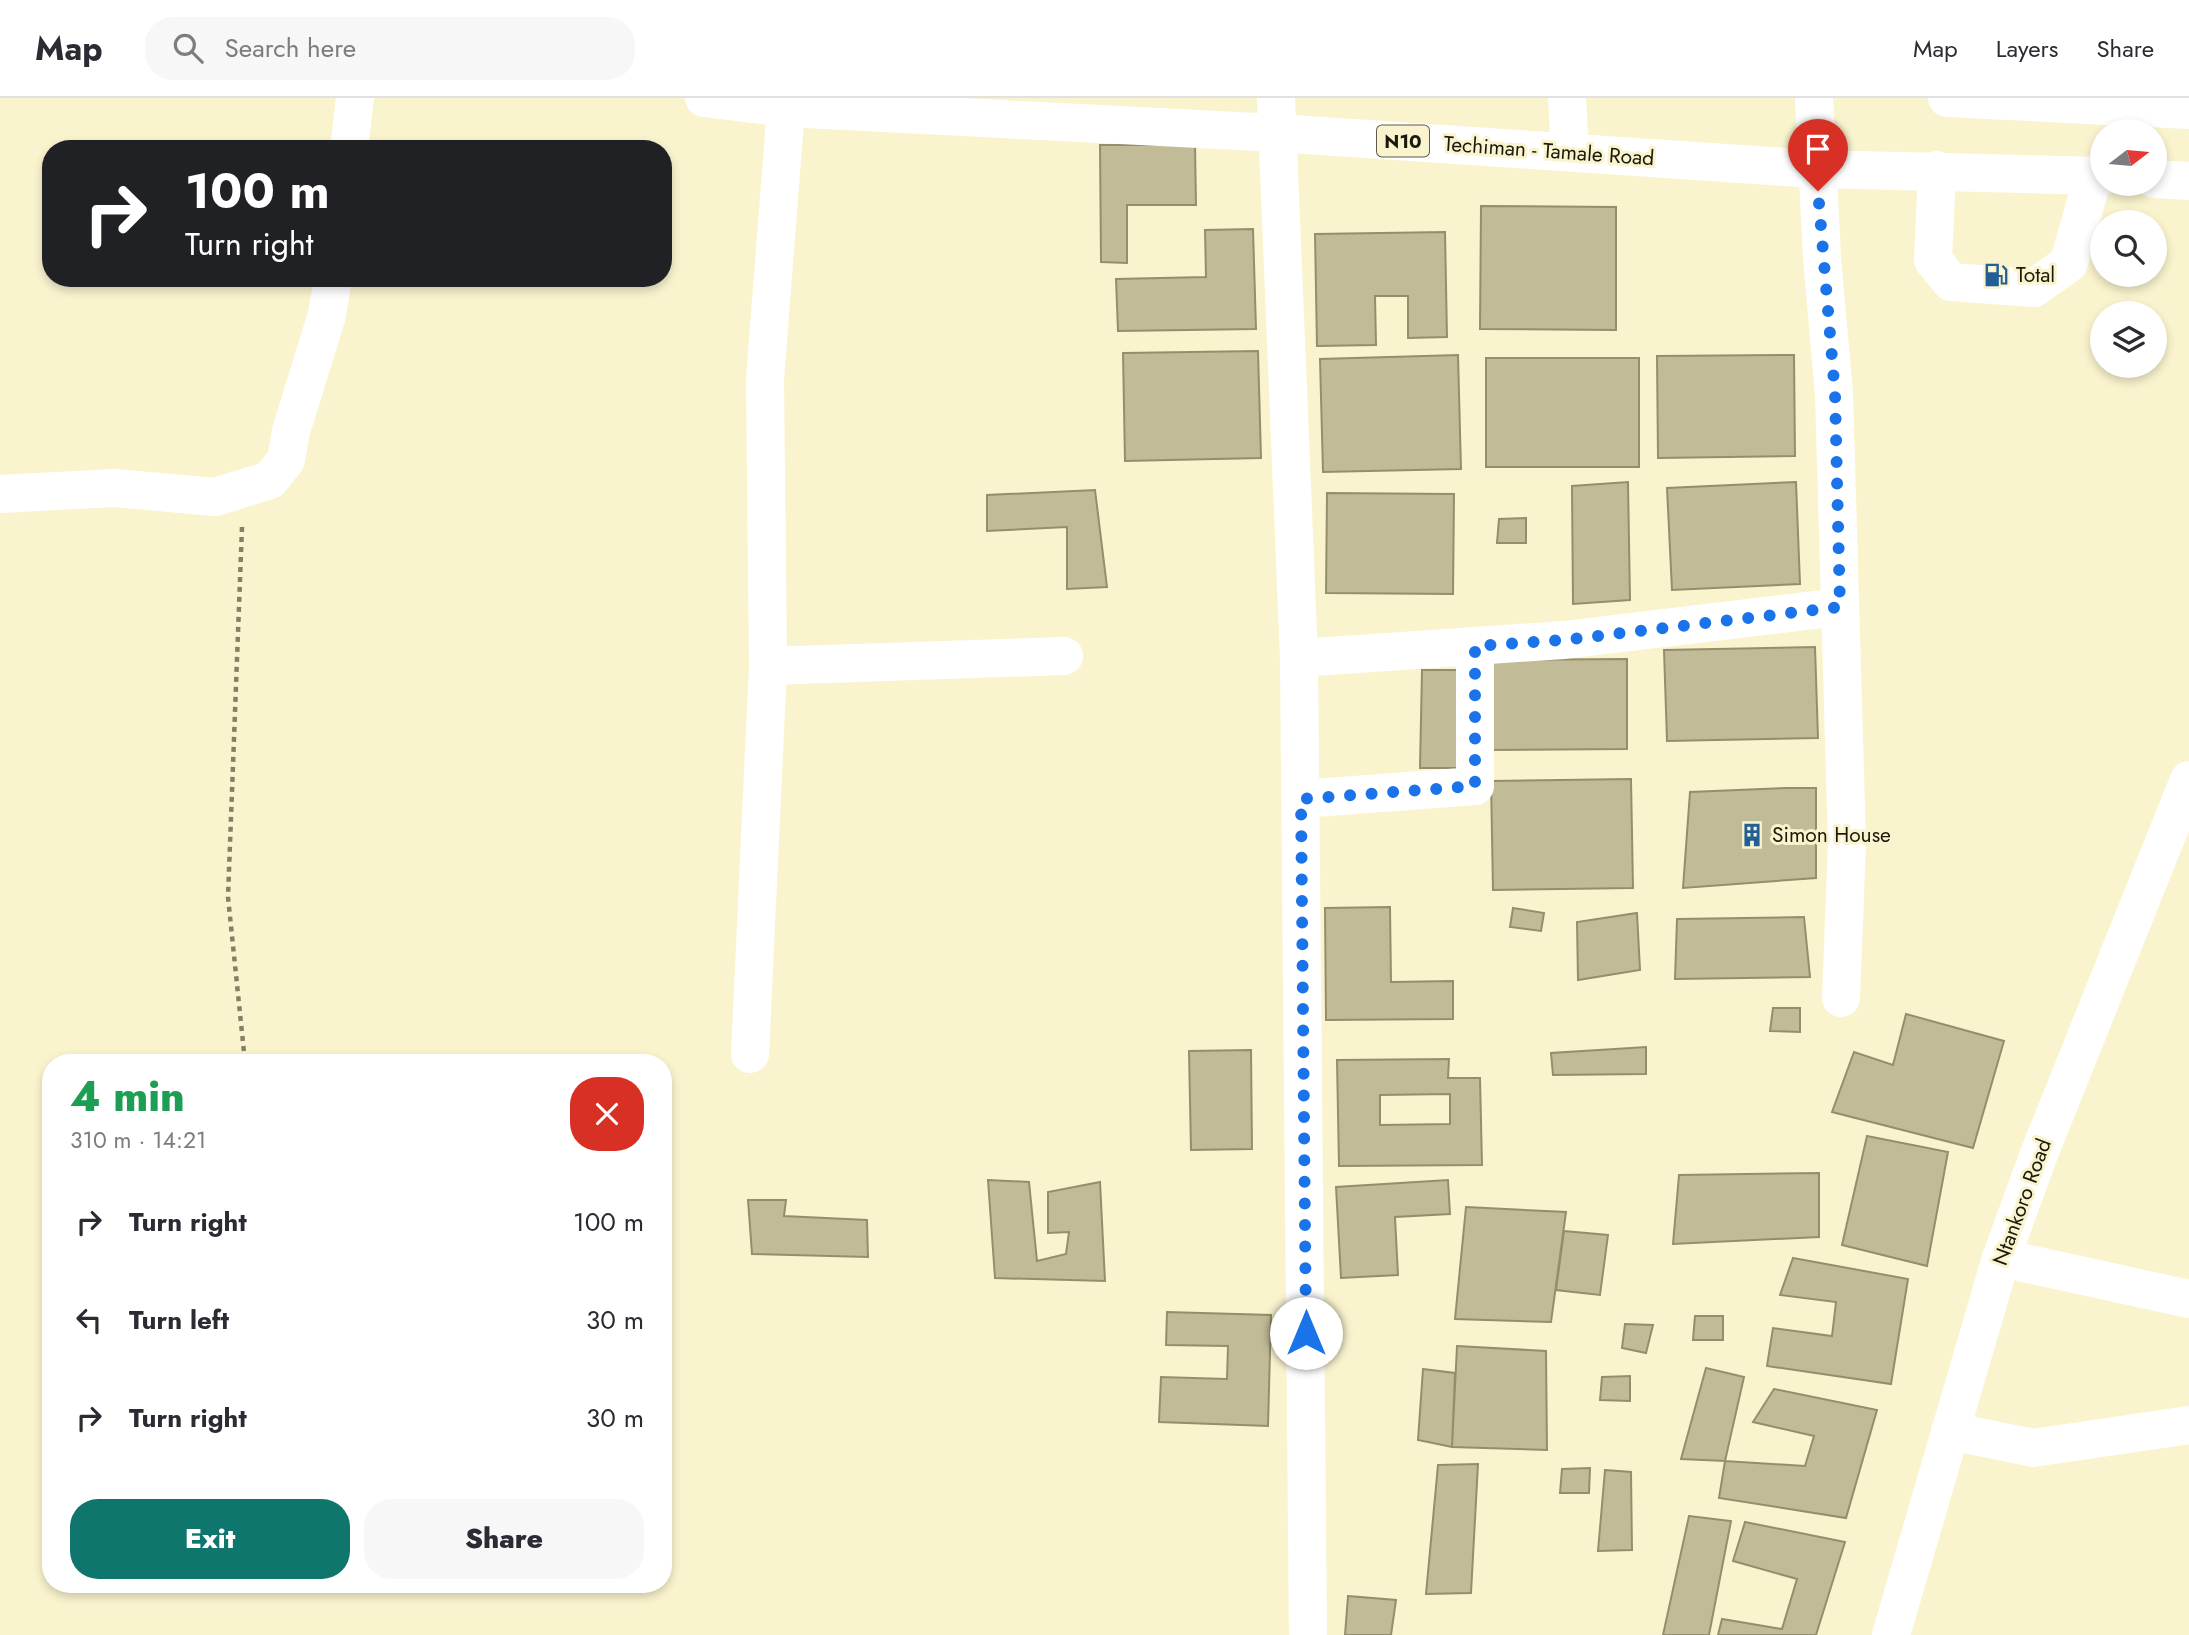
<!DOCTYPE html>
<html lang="en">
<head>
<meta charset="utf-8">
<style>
  body { margin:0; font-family:Jost,sans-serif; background:#f7f7f7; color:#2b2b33; height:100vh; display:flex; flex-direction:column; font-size:26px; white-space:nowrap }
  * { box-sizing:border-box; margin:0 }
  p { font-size:23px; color:#7c7c81 }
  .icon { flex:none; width:38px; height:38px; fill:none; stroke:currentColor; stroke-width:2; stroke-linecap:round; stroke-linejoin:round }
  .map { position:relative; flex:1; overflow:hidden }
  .panel { position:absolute; left:42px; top:956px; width:630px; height:539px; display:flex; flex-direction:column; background:#fff; border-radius:28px; box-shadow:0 4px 10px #0003 }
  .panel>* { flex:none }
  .hud { position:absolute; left:42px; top:42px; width:630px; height:147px; border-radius:28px; box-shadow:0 4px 10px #0003; background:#202124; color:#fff; overflow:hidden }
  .needle { width:46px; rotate:74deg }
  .fabs { position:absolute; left:2090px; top:21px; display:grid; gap:14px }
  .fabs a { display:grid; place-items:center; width:77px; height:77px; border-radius:50%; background:#fff; box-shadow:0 4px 10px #0003; font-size:35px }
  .pin { position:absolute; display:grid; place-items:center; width:60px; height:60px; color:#fff; margin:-72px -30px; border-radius:50% 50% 50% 0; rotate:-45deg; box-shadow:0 0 7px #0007 }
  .pin .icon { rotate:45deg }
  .me { position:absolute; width:77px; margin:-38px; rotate:0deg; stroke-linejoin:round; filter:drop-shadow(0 0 5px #0008) }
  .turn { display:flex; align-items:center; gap:24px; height:147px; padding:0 28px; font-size:32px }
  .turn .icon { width:91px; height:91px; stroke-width:2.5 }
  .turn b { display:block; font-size:49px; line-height:60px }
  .round { display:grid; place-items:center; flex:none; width:74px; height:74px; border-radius:28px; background:#f7f7f7 }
  .head { display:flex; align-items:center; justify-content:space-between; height:119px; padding:0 28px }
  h1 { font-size:42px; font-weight:800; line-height:52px; color:#1e9e55 }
  .primary-button { display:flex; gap:14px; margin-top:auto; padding:14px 28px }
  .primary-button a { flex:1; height:80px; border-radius:28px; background:#0f766e; color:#fff; font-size:28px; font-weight:800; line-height:80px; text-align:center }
  .primary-button a+a { background:#f7f7f7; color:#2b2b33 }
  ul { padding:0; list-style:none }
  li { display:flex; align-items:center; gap:21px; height:98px; padding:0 28px }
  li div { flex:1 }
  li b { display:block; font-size:26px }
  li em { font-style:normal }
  header { display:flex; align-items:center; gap:42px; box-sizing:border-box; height:98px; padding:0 35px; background:#fff; border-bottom:2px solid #e1e1e2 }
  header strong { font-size:33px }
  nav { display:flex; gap:38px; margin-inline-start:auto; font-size:24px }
  .search { width:490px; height:63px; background:#f7f7f7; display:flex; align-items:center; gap:18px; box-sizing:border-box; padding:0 24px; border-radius:28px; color:#7c7c81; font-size:26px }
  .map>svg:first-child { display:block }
  .building { fill:#c1bb97; stroke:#958e6c; stroke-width:2; fill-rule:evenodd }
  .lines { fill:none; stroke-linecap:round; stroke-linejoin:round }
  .path { stroke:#848066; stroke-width:4.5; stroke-dasharray:5 5; stroke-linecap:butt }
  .minor { stroke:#fff; stroke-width:38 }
  .major { stroke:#fff; stroke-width:38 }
  .highway { stroke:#fff; stroke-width:38 }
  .route { stroke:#1a73e8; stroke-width:12; stroke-dasharray:0 21.6 }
  .labels { text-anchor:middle; stroke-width:6; stroke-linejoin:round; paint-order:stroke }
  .shield { fill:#faf4ce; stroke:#5e5b46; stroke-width:2 }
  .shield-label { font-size:19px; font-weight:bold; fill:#1b190b }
  .street-label { font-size:21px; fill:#1b190b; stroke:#faf4ce }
  .poi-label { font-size:21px; fill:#1b190b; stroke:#faf4ce; text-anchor:start }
</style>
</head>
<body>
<header>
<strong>Map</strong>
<div class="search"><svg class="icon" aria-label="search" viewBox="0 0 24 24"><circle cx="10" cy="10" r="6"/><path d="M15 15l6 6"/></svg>Search here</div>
<nav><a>Map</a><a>Layers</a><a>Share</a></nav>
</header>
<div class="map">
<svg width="2189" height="1537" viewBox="0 0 2189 1537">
  <rect width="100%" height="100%" fill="#faf4ce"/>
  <!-- building -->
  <path class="building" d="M1100,47h95l1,60h-69v58l-26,-1z
    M1481,108l135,1v123l-136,-1z
    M1253,131l3,100 -138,2 -2,-52 90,-2 -1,-47z
    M1445,134l2,105 -39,1v-42h-33l1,49 -59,1 -2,-112z
    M1258,253l3,107 -136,3 -2,-108z
    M1458,257l3,114 -138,3 -3,-113z
    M1794,257l1,101 -137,2 -1,-102z
    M1486,260h153v109h-153z
    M1628,384l2,118 -57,4 -1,-118z
    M1796,384l4,102 -128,6 -5,-102z
    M1095,392l12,97 -40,2v-62l-80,4v-36z
    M1327,395l127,1 -1,100 -127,-1z
    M1526,420v25h-29l2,-24z
    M1815,549l3,91 -151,3 -3,-91z
    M1627,561v90l-136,1 -1,-90z
    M1422,572h43v98h-45z
    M1631,681l2,109 -140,2 -2,-109z
    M1786,690h30v90l-133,10 7,-96z
    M1390,809l1,75 62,-1v38l-127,1 -1,-112z
    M1513,810l31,5 -3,18 -31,-4z
    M1637,815l3,57 -62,10 -1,-58z
    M1804,819l6,60 -135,2 2,-60z
    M1773,910h27v24l-30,-1z
    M1906,916l98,27 -31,107 -141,-36 22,-60 39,13z
    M1646,949v27l-93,1 -2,-22z
    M1251,952l1,99 -61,1 -2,-99z
    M1449,961l-1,19h32l2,87 -143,1 -2,-106zM1450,996v30l-70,1v-30z
    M1867,1038l81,16 -21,114 -85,-21z
    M1819,1075v64l-146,7 6,-69z
    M988,1082l41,2 8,79 29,-7 3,-22 -21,1v-41l52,-10 5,99 -110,-3z
    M1448,1082l2,34 -55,3 3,58 -57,3 -5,-91z
    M748,1102h38l-2,16 83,4 1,37 -116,-3z
    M1466,1109l100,5 -15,110 -96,-3z
    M1564,1133l44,4 -8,60 -44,-5z
    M1793,1160l115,21 -17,105 -124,-18 6,-38 59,8 4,-34 -56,-7z
    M1167,1214l104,3 -3,111 -109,-4 2,-45 66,2 1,-33 -62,-1z
    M1695,1218h28v24h-30z
    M1625,1226l28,1 -7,28 -24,-5z
    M1457,1248l89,5 1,99 -95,-3z
    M1706,1270l38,9 -19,84 -44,-2z
    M1423,1271l32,4 -3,74 -34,-7z
    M1630,1278v25l-30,-1 2,-23z
    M1774,1291l103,21 -31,108 -127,-20 6,-37 80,5 9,-30 -61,-14z
    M1478,1366l-7,129 -45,1 12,-129z
    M1590,1370l-1,25h-29l2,-24z
    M1605,1372l26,2 1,78 -34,1z
    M1689,1418l42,5 -22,114h-46z
    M1745,1424l100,20 -29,93h-98l4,-16 60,10 15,-50 -64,-18z
    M1348,1498l48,4 -5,35h-46z"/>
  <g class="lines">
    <!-- path -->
    <path class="path" d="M242,429l-14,370 17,165"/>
    <!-- minor -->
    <path class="minor" d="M1276,0l23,560 9,977
      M1814,0l8,160 12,136 13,449 -6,155
      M349,51l6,-51
      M1937,72l-4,90 18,22 83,6 35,-25 24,-87
      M0,396l114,-6 101,9 55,-17 16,-20 5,-29 36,-116 6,-37
      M1299,560l265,-18 276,-33
      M768,568l296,-10
      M1301,701l174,-13v-140
      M750,956l18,-388 -3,-287 21,-271
      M2001,1160l188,41
      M1950,1333l83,17 156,-23"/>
    <!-- major -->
    <path class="major" d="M1891,1537l110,-377 38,-104 150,-374"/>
    <!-- highway -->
    <path class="highway" d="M704,0l82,10 491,25 539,36 286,7
      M1567,0l3,54
      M1947,0l242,12
      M2154,81l35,2"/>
  </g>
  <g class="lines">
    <!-- route -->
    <path class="route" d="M1306,1235l-5,-534 174,-13v-140l89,-6 276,-33 -5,-213 -17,-203"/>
  </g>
  <!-- icons -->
  <defs>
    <g id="fuel-bare" transform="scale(1.89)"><path d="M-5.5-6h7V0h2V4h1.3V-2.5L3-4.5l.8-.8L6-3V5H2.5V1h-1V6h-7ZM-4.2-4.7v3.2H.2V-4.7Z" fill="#215f96" stroke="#faf4ce" stroke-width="2.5" paint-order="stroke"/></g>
    <g id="building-bare" transform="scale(1.89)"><path d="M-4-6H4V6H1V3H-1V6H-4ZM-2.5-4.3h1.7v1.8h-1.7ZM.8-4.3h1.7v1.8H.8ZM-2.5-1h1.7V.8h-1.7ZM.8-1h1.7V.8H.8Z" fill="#215f96" stroke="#faf4ce" stroke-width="2.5" paint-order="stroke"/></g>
  </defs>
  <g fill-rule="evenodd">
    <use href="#fuel-bare" x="1996" y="177"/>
    <use href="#building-bare" x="1752" y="737"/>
  </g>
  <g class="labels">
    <!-- shield labels -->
    <rect class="shield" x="1377" y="27.5" width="52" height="31" rx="5"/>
    <g class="shield-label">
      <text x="1403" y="50">N10</text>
    </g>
    <!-- street labels -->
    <g class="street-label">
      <text transform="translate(1549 53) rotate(4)" y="7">Techiman - Tamale Road</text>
      <text transform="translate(2022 1104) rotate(-70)" y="7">Ntankoro Road</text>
    </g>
    <!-- poi labels -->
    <g class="poi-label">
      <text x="2016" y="184">Total</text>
      <text x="1772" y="744">Simon House</text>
    </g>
  </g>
</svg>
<div class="fabs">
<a><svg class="needle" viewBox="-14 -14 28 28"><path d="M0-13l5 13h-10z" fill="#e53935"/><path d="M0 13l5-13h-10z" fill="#7c7c81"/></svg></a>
<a><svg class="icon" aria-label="search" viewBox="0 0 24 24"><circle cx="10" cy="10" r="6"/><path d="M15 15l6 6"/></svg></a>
<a><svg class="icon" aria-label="layers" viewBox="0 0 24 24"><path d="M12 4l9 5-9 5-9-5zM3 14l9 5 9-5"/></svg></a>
</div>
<div class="pin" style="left:1818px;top:93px;background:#d93025"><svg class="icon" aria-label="arrive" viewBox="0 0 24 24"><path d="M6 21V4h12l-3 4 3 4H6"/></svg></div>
<svg class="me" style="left:1306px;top:1235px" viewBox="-20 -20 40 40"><circle r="19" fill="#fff"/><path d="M0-13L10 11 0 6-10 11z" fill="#1a73e8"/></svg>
<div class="hud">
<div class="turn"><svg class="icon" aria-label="right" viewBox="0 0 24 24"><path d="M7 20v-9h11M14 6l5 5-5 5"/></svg><div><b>100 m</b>Turn right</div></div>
</div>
<section class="panel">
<div class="head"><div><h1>4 min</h1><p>310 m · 14:21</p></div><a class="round" style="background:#d93025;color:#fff"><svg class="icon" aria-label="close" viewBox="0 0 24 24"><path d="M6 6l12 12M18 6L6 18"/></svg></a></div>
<ul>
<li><svg class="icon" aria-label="right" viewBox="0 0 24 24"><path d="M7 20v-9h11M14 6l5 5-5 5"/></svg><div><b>Turn right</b></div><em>100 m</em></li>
<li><svg class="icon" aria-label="left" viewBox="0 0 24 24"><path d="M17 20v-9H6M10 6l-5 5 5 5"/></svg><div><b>Turn left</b></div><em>30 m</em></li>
<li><svg class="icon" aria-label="right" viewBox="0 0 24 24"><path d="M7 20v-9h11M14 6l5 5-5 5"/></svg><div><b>Turn right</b></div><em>30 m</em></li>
</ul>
<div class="primary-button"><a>Exit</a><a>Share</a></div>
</section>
</div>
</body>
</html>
